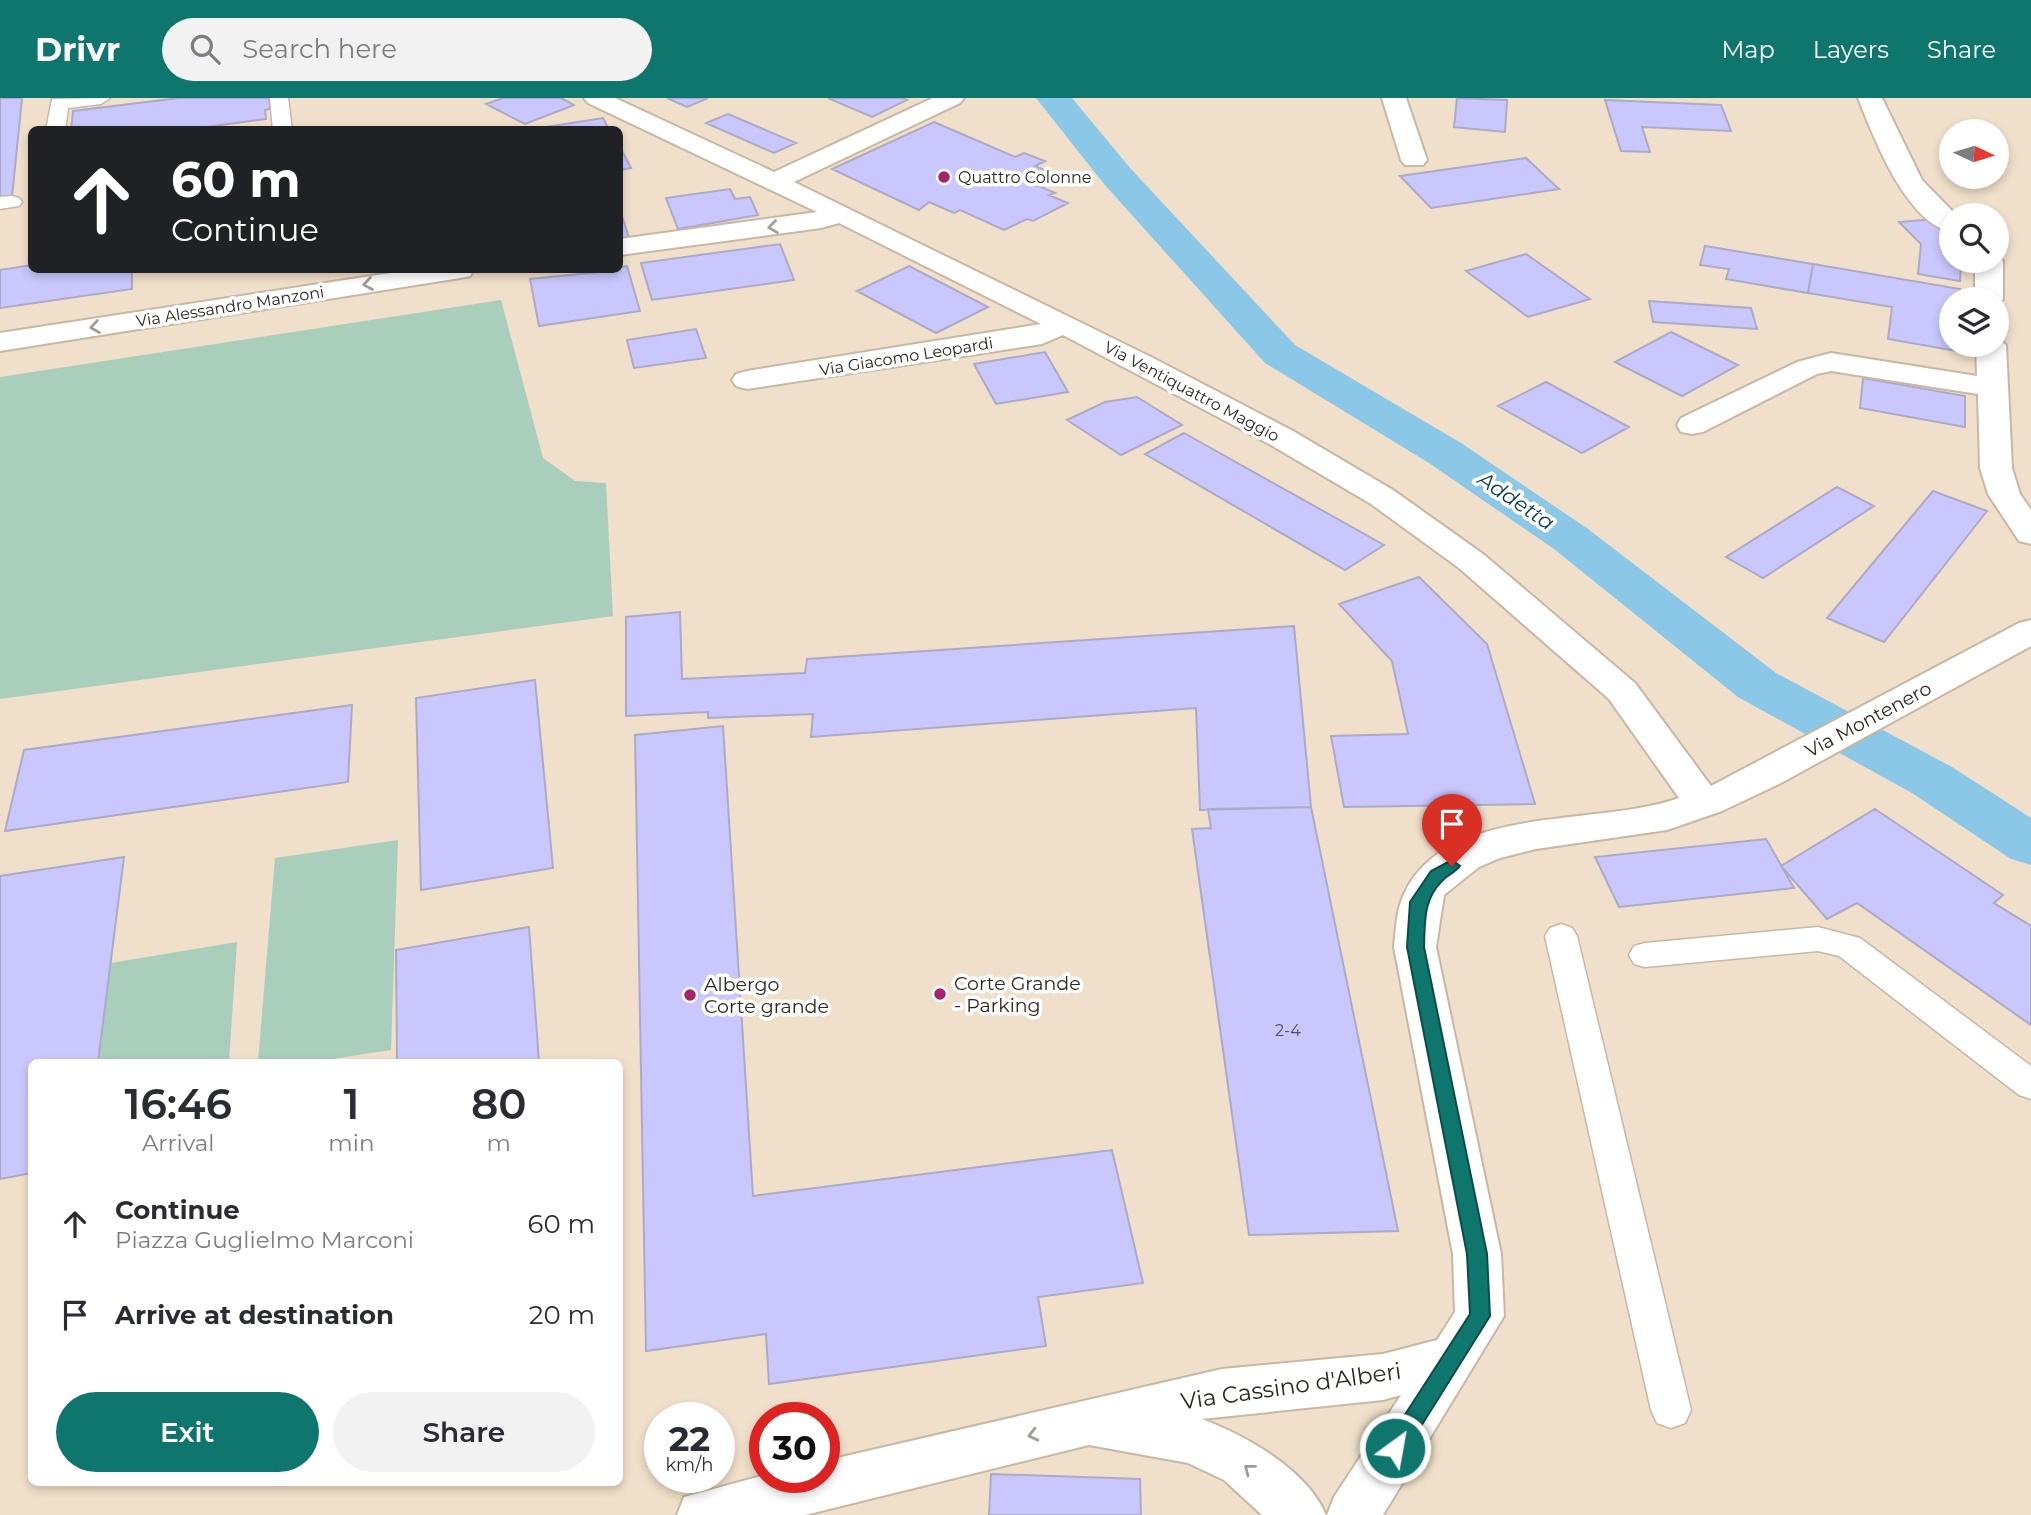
<!DOCTYPE html>
<html lang="en">
<head>
<meta charset="utf-8">
<style>
  body { margin:0; font-family:Montserrat,sans-serif; background:#f2f2f3; color:#2b2b33; height:100vh; display:flex; flex-direction:column; font-size:26px; white-space:nowrap }
  * { box-sizing:border-box; margin:0 }
  p { font-size:23px; color:#7c7c81 }
  .icon { flex:none; width:38px; height:38px; fill:none; stroke:currentColor; stroke-width:2; stroke-linecap:round; stroke-linejoin:round }
  .map { position:relative; flex:1; overflow:hidden }
  .panel { position:absolute; left:28px; top:961px; width:595px; height:427px; display:flex; flex-direction:column; background:#fff; border-radius:10px; box-shadow:0 4px 10px #0003 }
  .panel>* { flex:none }
  .top-card { position:absolute; left:28px; top:28px; width:595px; height:147px; border-radius:10px; box-shadow:0 4px 10px #0003; background:#202124; color:#fff; overflow:hidden }
  .needle { width:46px; rotate:94deg }
  .controls { position:absolute; left:1939px; top:21px; display:grid; gap:14px }
  .controls a { display:grid; place-items:center; width:70px; height:70px; border-radius:50%; background:#fff; box-shadow:0 4px 10px #0003; font-size:35px }
  .speed { position:absolute; left:644px; top:1304px; display:flex; gap:14px; font-size:35px; font-weight:700; text-align:center }
  .speed>* { display:grid; place-content:center; width:91px; height:91px; border-radius:50%; background:#fff; box-shadow:0 4px 10px #0003; line-height:1 }
  .speed small { font-size:18px; font-weight:400 }
  .speed .limit { border:10px solid #d22; background:#fff; color:#111 }
  .pin { position:absolute; display:grid; place-items:center; width:60px; height:60px; color:#fff; margin:-72px -30px; border-radius:50% 50% 50% 0; rotate:-45deg; box-shadow:0 0 7px #0007 }
  .pin .icon { rotate:45deg }
  .me { position:absolute; width:77px; margin:-38px; rotate:32deg; stroke-linejoin:round; filter:drop-shadow(0 0 5px #0008) }
  .turn { display:flex; align-items:center; gap:24px; height:147px; padding:0 28px; font-size:32px }
  .turn .icon { width:91px; height:91px; stroke-width:2.5 }
  .turn b { display:block; font-size:49px; line-height:60px }
  .eta { display:flex; justify-content:space-evenly; align-items:center; height:119px; text-align:center }
  .eta b { font-size:42px; font-weight:600; line-height:49px }
  .primary-button { display:flex; gap:14px; margin-top:auto; padding:14px 28px }
  .primary-button a { flex:1; height:80px; border-radius:42px; background:#0f766e; color:#fff; font-size:28px; font-weight:600; line-height:80px; text-align:center }
  .primary-button a+a { background:#f2f2f3; color:#2b2b33 }
  ul { padding:0; list-style:none }
  li { display:flex; align-items:center; gap:21px; height:91px; padding:0 28px }
  li div { flex:1 }
  li b { display:block; font-size:26px }
  li em { font-style:normal }
  header { display:flex; align-items:center; gap:42px; box-sizing:border-box; height:98px; padding:0 35px; background:#0f766e; color:#fff }
  header strong { font-size:33px }
  nav { display:flex; gap:38px; margin-inline-start:auto; font-size:24px }
  .search { width:490px; height:63px; background:#f2f2f3; display:flex; align-items:center; gap:18px; box-sizing:border-box; padding:0 24px; border-radius:38px; color:#7c7c81; font-size:26px }
  .map>svg:first-child { display:block }
  .green { fill:#a9cebc }
  .lines { fill:none; stroke-linecap:round; stroke-linejoin:round }
  .canal { fill:#8bc7e6; fill-rule:evenodd }
  .building { fill:#cac7fe; stroke:#acabc3; stroke-width:2 }
  .lane-casing { stroke:#c8b7a3; stroke-width:3 }
  .street-casing { stroke:#c8b7a3; stroke-width:4 }
  .lane { fill:#fff; fill-rule:evenodd }
  .street { fill:#fff; fill-rule:evenodd }
  .oneway { stroke:#a09d9a }
  .route { fill:#0f766e; stroke:#0a4d48; stroke-width:2 }
  .poi-dot { fill:#a6226d; stroke:#fff; stroke-width:2.5 }
  .labels { text-anchor:middle; stroke-width:7; stroke-linejoin:round; paint-order:stroke }
  .far-poi-label { font-size:16px; fill:#2d261f; stroke:#fff; text-anchor:start }
  .far-street-label { font-size:16px; fill:#2d261f; stroke:#fff }
  .number-label { font-size:16px; fill:#544e57 }
  .street-label { font-size:19px; fill:#2d261f; stroke:#fff }
  .poi-label { font-size:19px; fill:#2d261f; stroke:#fff; text-anchor:start }
  .water-label { font-size:21px; font-style:italic; fill:#063a50; stroke:#fff }
  .near-street-label { font-size:23px; fill:#2d261f; stroke:#fff }
</style>
</head>
<body>
<header>
<strong>Drivr</strong>
<div class="search"><svg class="icon" aria-label="search" viewBox="0 0 24 24"><circle cx="10" cy="10" r="6"/><path d="M15 15l6 6"/></svg>Search here</div>
<nav><a>Map</a><a>Layers</a><a>Share</a></nav>
</header>
<div class="map">
<svg width="2031" height="1417" viewBox="0 0 2031 1417">
  <rect width="100%" height="100%" fill="#f0dfca"/>
  <!-- green -->
  <path class="green" d="M501,202l42,158 32,23 31,2 7,133 -613,83v-322z
    M398,742l-7,210 -59,9v3h-74l17,-204z
    M237,844l-8,120h-131l13,-99z"/>
  <g class="lines">
    <!-- canal -->
    <path class="canal" d="M1036,0h36l58,70 165,177 166,98 127,86 188,144 176,94 79,51v47l-20,-6 -99,-66 -174,-96 -184,-148 -125,-86 -164,-100 -161,-179z"/>
  </g>
  <!-- building -->
  <path class="building" d="M0,0h22l-10,99 -12,1z
    M179,0h90l1,11 -5,1 1,9 -81,11h-114l2,-19z
    M503,0h58l13,7 -49,19 -39,-20z
    M667,0h41l-21,9z
    M828,0h73l6,2 -35,17z
    M1457,0l50,2 -2,32 -51,-5z
    M1605,2l116,5 10,26 -89,-4 8,25 -29,-1z
    M728,16l68,29 -22,10 -68,-30z
    M603,20l6,12 -63,-3z
    M934,24l81,35 9,-4 21,8 -10,5 14,6 -20,10 26,11 -6,2 19,8 -35,18 -6,-2 -23,11 -44,-20 -6,3 -25,-11 -10,8 -87,-41z
    M620,49l11,21 -11,2z
    M1526,60l33,31 -128,19 -31,-32z
    M730,91l5,10 15,-2 8,18 -80,14 -12,-31z
    M620,112l9,28 -9,1z
    M1935,121l16,16v26h10l-1,20 -42,-7 3,-30 -22,-22z
    M780,146l14,36 -142,20 -11,-37z
    M1705,148l108,18 -5,29 -82,-14 3,-10 -29,-4z
    M1526,156l64,45 -62,18 -62,-46z
    M1813,166l147,25v10h-9v46h6v6l-69,-12 4,-32 -84,-14z
    M32,167v5h100v19l-132,19v-38z
    M627,168l13,45 -101,15 -9,-47 90,-9v-3z
    M909,168l79,41 -52,26 -79,-42z
    M1649,203l102,7 6,21 -104,-7z
    M696,231l10,29 -72,10 -7,-28z
    M1671,234l67,33 -56,31 -67,-34z
    M1045,254l23,40 -72,12 -22,-40z
    M1863,280l102,18v31l-105,-19z
    M1546,284l83,45 -47,26 -84,-47z
    M1137,299l45,28 -61,30 -54,-35 38,-18z
    M1184,335l200,112 -39,25 -200,-116z
    M1837,389l37,19 -111,72 -37,-21z
    M1933,393l54,20 -103,131 -57,-24z
    M1419,479l68,67 48,160 -191,3 -13,-71 77,-2 -16,-73 -53,-57z
    M680,514l2,67 123,-6 2,-14 487,-33 17,181 -111,3 -4,-102 -385,29 2,-23 -105,4v-6l-82,4v-99z
    M535,582l18,188 -132,22 -5,-192z
    M352,607l-4,77 -343,49 19,-81z
    M723,628l30,470 359,-46 31,133 -105,14 8,49 -277,38 -3,-50 -120,17 -11,-616z
    M1311,709l87,424 -149,4 -57,-406 19,-1 -3,-19z
    M1875,711l128,86 -9,8 37,23v99l-174,-122 -30,16 -46,-53z
    M1766,741l28,49 -175,19 -24,-50z
    M124,759l-26,205h-66v111l-32,6v-303z
    M529,829l10,135h-142l-1,-112z
    M991,1376l149,5 1,36h-152z"/>
  <g class="lines">
    <!-- lane casing -->
    <g class="lane-casing">
      <path id="lane" d="M110,0l-9,6 -33,4 -3,22h-19l6,-31z
        M270,0h18l4,32h-19z
        M12,98l7,2 3,4 -3,4 -19,3v-12z
        M1561,826l11,4 5,8 114,474 -6,13 -14,5 -14,-5 -6,-13 -106,-474 5,-8z
        M1818,829l42,11 171,128v33l-12,-4 -180,-139 -21,-5 -173,16 -11,-3 -5,-9 5,-9 11,-3z"/>
    </g>
    <!-- street casing -->
    <g class="street-casing">
      <path id="street" d="M584,0h31l159,74 159,-74h31l-4,5 -166,79 359,176 140,73 100,59 90,64 152,129 76,103 308,-163 12,-3v26l-250,137 -59,28 -55,19 -131,19 -36,9 -21,9 -35,28 -8,52 65,307 3,62 -121,199h-56l7,-18 67,-102 -18,5 -181,19c45,17 105,51 124,96h-64l-38,-35 -36,-17 -99,-18 -284,70h-128l7,-18 81,-22 59,2v-16l398,-92 161,-15 54,-14 18,-28 -2,-58 -59,-307c2,-18 2,-36 10,-53 41,-91 196,-67 275,-96l-70,-99 -150,-131 -88,-64 -100,-59 -208,-110 -21,9 -295,45 -11,-3 -4,-6 4,-6 11,-3 294,-47 -202,-101 -18,5 -201,27v-16l197,-27 -229,-109z
        M1382,0h24l21,62 -4,5h-18l-4,-5z
        M1858,0h24l40,82 34,35h-5v17c-46,-11 -77,-94 -93,-134z
        M1997,157l6,6v38l-6,7v-7h-22v-38h22z
        M410,172h64l-4,6 -10,2 -460,73v-18z
        M1997,240l9,7 6,123 8,26 11,16v34l-12,-3 -31,-47 -8,-26 -2,-74 -147,-23 -14,3 -114,58 -11,2 -11,-2 -4,-7 4,-7 116,-56 34,-9 146,23 -1,-31h21z"/>
    </g>
    <!-- lane -->
    <use href="#lane" class="lane"/>
    <!-- street -->
    <use href="#street" class="street"/>
  </g>
  <!-- one-way arrows -->
  <defs><path id="oneway-chevron" d="M-2-3.5L2.5 0L-2 3.5" fill="none" stroke-width="1.6" stroke-linecap="round" stroke-linejoin="round" transform="scale(1.75)"/></defs>
  <g class="oneway">
    <use href="#oneway-chevron" transform="translate(773 129) rotate(172)"/>
    <use href="#oneway-chevron" transform="translate(368 186) rotate(171)"/>
    <use href="#oneway-chevron" transform="translate(95 229) rotate(171)"/>
    <use href="#oneway-chevron" transform="translate(1033 1337) rotate(166)"/>
    <use href="#oneway-chevron" transform="translate(1249 1371) rotate(-142)"/>
  </g>
  <!-- route -->
  <path class="route" d="M1452,762l8,6c-5,7 -12,8 -17,14 -20,19 -18,42 -19,67l63,307 3,62 -87,139 -8,3 -7,-3 -3,-7 3,-7 82,-127 -3,-60 -60,-307 3,-45 21,-31z"/>
  <!-- markers -->
  <g class="poi-dot">
    <circle cx="944" cy="79" r="7"/>
    <circle cx="940" cy="896" r="7"/>
    <circle cx="690" cy="897" r="7"/>
  </g>
  <g class="labels">
    <!-- far-poi labels -->
    <g class="far-poi-label">
      <text x="958" y="85">Quattro Colonne</text>
    </g>
    <!-- far-street labels -->
    <g class="far-street-label">
      <text transform="translate(230 208) rotate(-9)" y="6">Via Alessandro Manzoni</text>
      <text transform="translate(906 258) rotate(-9)" y="6">Via Giacomo Leopardi</text>
      <text transform="translate(1192 293) rotate(28)" y="6">Via Ventiquattro Maggio</text>
    </g>
    <!-- number labels -->
    <g class="number-label">
      <text x="1288" y="938">2-4</text>
    </g>
    <!-- street labels -->
    <g class="street-label">
      <text transform="translate(1868 621) rotate(-28)" y="7">Via Montenero</text>
    </g>
    <!-- poi labels -->
    <g class="poi-label">
      <text x="954" y="892">Corte Grande<tspan x="954" dy="22">- Parking</tspan></text>
      <text x="704" y="893">Albergo<tspan x="704" dy="22">Corte grande</tspan></text>
    </g>
    <!-- water labels -->
    <g class="water-label">
      <text transform="translate(1516 403) rotate(34)" y="7">Addetta</text>
    </g>
    <!-- near-street labels -->
    <g class="near-street-label">
      <text transform="translate(1291 1288) rotate(-8)" y="8">Via Cassino d'Alberi</text>
    </g>
  </g>
</svg>
<div class="controls">
<a><svg class="needle" viewBox="-14 -14 28 28"><path d="M0-13l5 13h-10z" fill="#e53935"/><path d="M0 13l5-13h-10z" fill="#7c7c81"/></svg></a>
<a><svg class="icon" aria-label="search" viewBox="0 0 24 24"><circle cx="10" cy="10" r="6"/><path d="M15 15l6 6"/></svg></a>
<a><svg class="icon" aria-label="layers" viewBox="0 0 24 24"><path d="M12 4l9 5-9 5-9-5zM3 14l9 5 9-5"/></svg></a>
</div>
<div class="speed"><div>22<small>km/h</small></div><div class="limit">30</div></div>
<div class="pin" style="left:1452px;top:768px;background:#d93025"><svg class="icon" aria-label="arrive" viewBox="0 0 24 24"><path d="M6 21V4h12l-3 4 3 4H6"/></svg></div>
<svg class="me" style="left:1395px;top:1350px" viewBox="-20 -20 40 40"><circle r="17" fill="#0f766e" stroke="#fff" stroke-width="3"/><path d="M0-11L8 9 0 5-8 9z" fill="#fff"/></svg>
<div class="top-card">
<div class="turn"><svg class="icon" aria-label="ahead" viewBox="0 0 24 24"><path d="M12 20V5M6 11l6-6 6 6"/></svg><div><b>60 m</b>Continue</div></div>
</div>
<section class="panel">
<div class="eta">
<div><b>16:46</b><p>Arrival</p></div>
<div><b>1</b><p>min</p></div>
<div><b>80</b><p>m</p></div>
</div>
<ul>
<li><svg class="icon" aria-label="ahead" viewBox="0 0 24 24"><path d="M12 20V5M6 11l6-6 6 6"/></svg><div><b>Continue</b><p>Piazza Guglielmo Marconi</p></div><em>60 m</em></li>
<li><svg class="icon" aria-label="arrive" viewBox="0 0 24 24"><path d="M6 21V4h12l-3 4 3 4H6"/></svg><div><b>Arrive at destination</b></div><em>20 m</em></li>
</ul>
<div class="primary-button"><a>Exit</a><a>Share</a></div>
</section>
</div>
</body>
</html>
